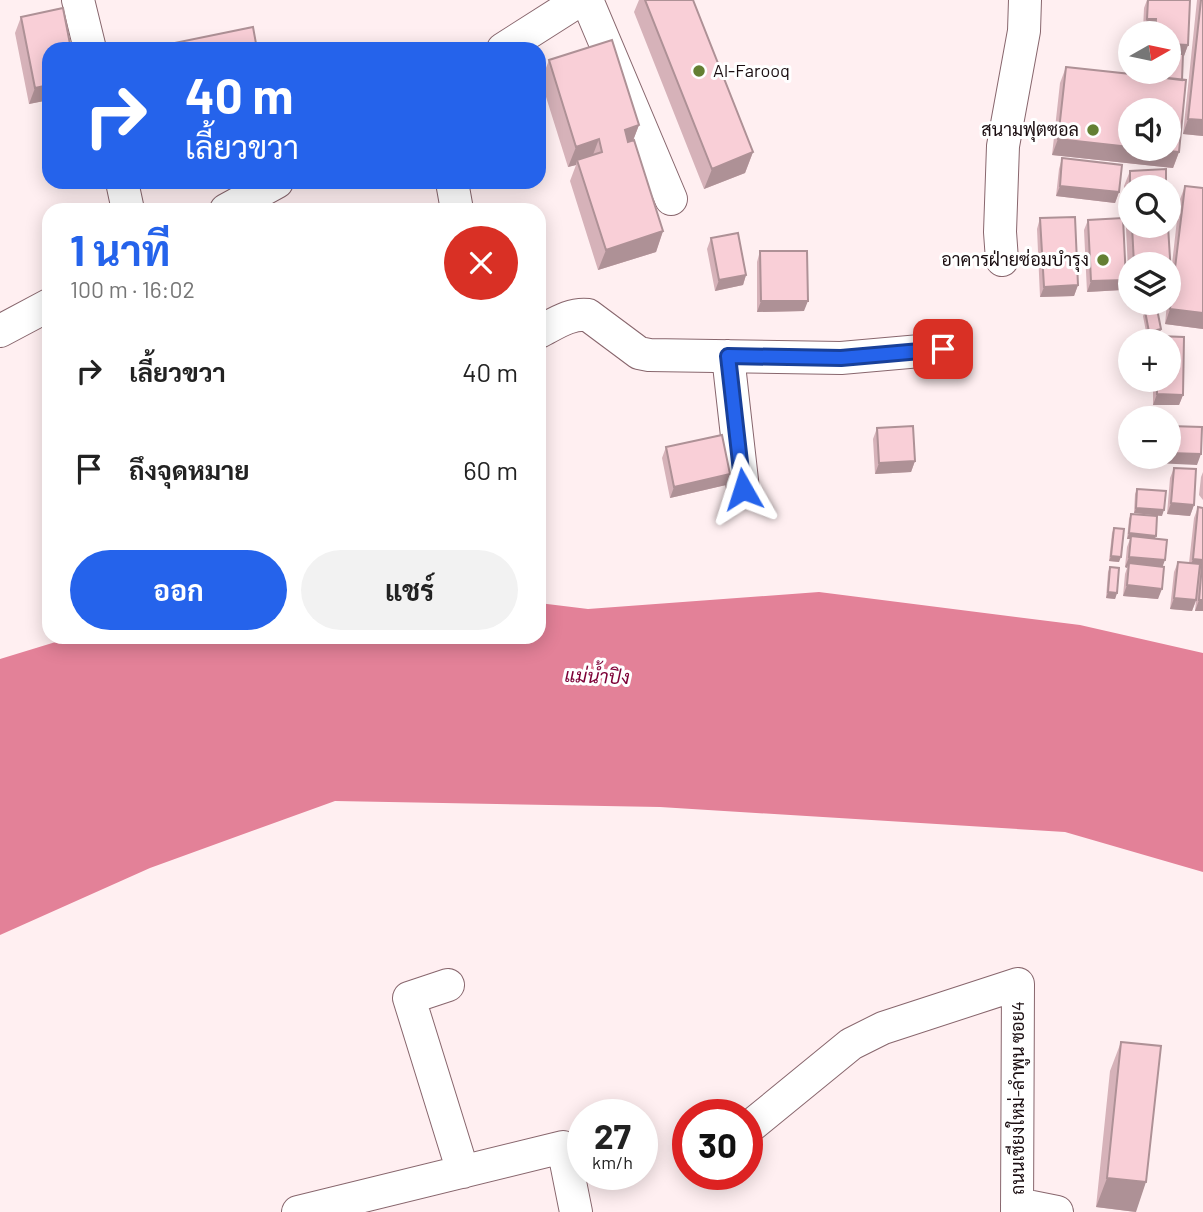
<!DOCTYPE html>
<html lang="th">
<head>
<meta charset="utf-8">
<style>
  body { margin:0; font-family:Barlow,Sarabun,sans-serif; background:#f2f2f2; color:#222; height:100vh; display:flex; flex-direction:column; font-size:26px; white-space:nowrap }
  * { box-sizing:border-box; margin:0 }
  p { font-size:23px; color:#767676 }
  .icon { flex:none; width:38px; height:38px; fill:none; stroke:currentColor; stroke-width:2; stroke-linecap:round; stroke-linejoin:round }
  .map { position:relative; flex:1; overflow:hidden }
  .drawer { position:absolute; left:42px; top:203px; width:504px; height:441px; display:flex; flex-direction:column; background:#fff; border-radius:21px; box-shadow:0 4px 18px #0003 }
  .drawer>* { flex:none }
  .top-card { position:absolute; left:42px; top:42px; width:504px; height:147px; border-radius:21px; box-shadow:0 4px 18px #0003; background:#2563eb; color:#fff; overflow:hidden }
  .needle { width:46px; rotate:81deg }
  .controls { position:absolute; left:1118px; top:21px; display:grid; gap:14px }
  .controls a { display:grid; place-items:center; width:63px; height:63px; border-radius:50%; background:#fff; box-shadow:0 4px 18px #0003; font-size:35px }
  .speed { position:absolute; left:567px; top:1099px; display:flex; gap:14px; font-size:35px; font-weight:700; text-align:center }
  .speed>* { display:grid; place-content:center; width:91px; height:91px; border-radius:50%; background:#fff; box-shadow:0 4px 18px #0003; line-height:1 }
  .speed small { font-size:18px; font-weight:400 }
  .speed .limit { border:10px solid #d22; background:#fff; color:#111 }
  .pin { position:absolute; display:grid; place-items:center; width:60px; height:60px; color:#fff; margin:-30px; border-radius:14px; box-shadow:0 4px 10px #0006 }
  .me { position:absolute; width:77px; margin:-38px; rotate:354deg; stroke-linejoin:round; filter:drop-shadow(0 0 5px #0008) }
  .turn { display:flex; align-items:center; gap:24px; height:147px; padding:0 28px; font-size:32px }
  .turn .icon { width:91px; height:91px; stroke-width:2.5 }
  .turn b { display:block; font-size:49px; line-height:60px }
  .round { display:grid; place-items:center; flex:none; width:74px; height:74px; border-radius:37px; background:#f2f2f2 }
  .headline { display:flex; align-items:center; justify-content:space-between; height:119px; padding:0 28px }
  h1 { font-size:42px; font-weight:700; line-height:52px; color:#2563eb }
  .button { display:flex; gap:14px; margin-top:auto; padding:14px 28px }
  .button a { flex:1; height:80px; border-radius:42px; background:#2563eb; color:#fff; font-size:28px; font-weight:700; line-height:80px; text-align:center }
  .button a+a { background:#f2f2f2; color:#222 }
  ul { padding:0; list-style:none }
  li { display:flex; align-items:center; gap:21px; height:98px; padding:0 28px }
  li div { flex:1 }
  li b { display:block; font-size:26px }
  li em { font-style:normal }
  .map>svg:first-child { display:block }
  .water { fill:#e38198 }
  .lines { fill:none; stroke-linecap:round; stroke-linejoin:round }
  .minor-casing { stroke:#88666d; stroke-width:34 }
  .minor { stroke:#fff; stroke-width:32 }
  .wall { fill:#d6b2b9 }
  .shaded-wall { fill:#ae9196 }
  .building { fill:#f9cfd7; stroke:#ae9196; stroke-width:2 }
  .route-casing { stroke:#184099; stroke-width:18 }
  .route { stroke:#2563eb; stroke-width:12 }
  .poi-dot { fill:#647f33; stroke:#fff; stroke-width:2.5 }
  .labels { text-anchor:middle; stroke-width:6; stroke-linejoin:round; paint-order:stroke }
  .poi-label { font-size:18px; fill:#1b0e11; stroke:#fff; text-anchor:end }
  .street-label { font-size:18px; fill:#1b0e11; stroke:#fff }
  .water-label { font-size:19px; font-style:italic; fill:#7d0036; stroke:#fff }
</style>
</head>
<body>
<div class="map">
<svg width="1203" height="1212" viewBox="0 0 1203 1212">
  <rect width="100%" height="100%" fill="#ffeff1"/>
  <!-- water -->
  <path class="water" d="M819,592l261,33 123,28v219l-138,-40 -405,-25 -325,-6 -185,67 -150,67v-276l72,-22h467v-34l49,6z"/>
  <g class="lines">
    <!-- minor casing -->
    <g class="minor-casing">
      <path id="minor" d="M78,0l12,49
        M587,0l84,199
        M503,49l77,-49
        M122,182l6,28
        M452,182l5,28
        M226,210l51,-28
        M1002,260l-2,-28 3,-86 21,-115 1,-31
        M0,331l49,-26
        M539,332c16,-8 31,-19 49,-17l51,38 10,2 192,3 102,-9
        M728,356l15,133
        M448,985l-39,13 54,174
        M747,1129l104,-85 32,-16 135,-44 -1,228
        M1017,1204l40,8
        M298,1212l265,-65 13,65"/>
    </g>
    <!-- minor -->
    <use href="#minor" class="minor"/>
  </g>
  <!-- wall -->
  <path class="wall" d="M639,0h54l60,152 -8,21 -41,16 -70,-177z
    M1147,0h43l-2,45 -4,11h-1l-4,96 -6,16 -121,-13 8,-72 6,-16 65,7v-2h38v-39h-17v-3h-9l1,-22z
    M1197,0h6v136l-20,-2z
    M21,17l28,83 -20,4 -14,-71z
    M549,60l90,65 -6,15 30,91 -7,21 -58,18 -28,-89 6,-16 -8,2 -27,-86z
    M1062,158l57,34 -4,11 -59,-7 3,-27z
    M1130,171v55h38l3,47 8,-71 6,-16 18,2v141l-38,-5 2,-21h2l1,-28 -1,4v-15h-39v27h-1l-5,-105z
    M1040,218l38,67 -4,11 -34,1 -3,-68z
    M1088,220l34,70 -35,2 -3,-62z
    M711,238l35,37 -3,10 -28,6 -8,-42z
    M760,251l44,60 -47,1v-50z
    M1145,311l16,18 -2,6 -12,2 -4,-21z
    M1158,336l26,1 -1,58 -4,10h-26v-25h16v-39h-13z
    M49,370v22l-4,-10z
    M877,428l38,33 -4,11 -36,2 -2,-35z
    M666,447l60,38 -56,13 -8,-40z
    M1174,468l20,37 -4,11 -23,-2 3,-36z
    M1203,472v28l-4,-5 2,-18z
    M1137,489l25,27 -28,-3 1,-19z
    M1198,507l5,1v103h-8l1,-10 -4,10 -22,-2 4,-37 4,-10 11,1 5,-45z
    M1131,514l24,25 8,28 -5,32 -35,-3 2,-22 2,-6 -2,-1 2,-20 3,-8h-3l2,-20z
    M1114,528l5,34 -10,-1 3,-28z
    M1110,567l7,26 -2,6 -9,-1 2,-26z
    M1121,1042l15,170 -40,-5 14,-136z"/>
  <!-- shaded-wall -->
  <path class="shaded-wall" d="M1147,19h9l-4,11h-9z
    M1169,44l19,1 -4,11 -15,-1z
    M49,85v15l-20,4 6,-16z
    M1188,119l15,1v16l-20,-2z
    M639,125l-8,21 -14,4 8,-20z
    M599,139l-8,21h-14l-1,5 -8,2 8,-20z
    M1058,139l72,8v2h18l31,3 -6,16 -121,-13z
    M753,152l-8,21 -41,16 8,-20z
    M1060,186l59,6 -4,11 -59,-7z
    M663,231l-7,21 -58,18 8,-20z
    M746,275l-3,10 -28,6 4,-11z
    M1126,280l-4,10 -35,2 4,-11z
    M1078,285l-4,11 -34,1 4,-10z
    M761,301h47l-4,10 -47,1z
    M1170,309l33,4v16l-38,-5z
    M1161,329l-2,6 -12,2 2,-5z
    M1157,394l26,1 -4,10h-26z
    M1169,453l32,1 -4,11 -42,-2 2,-6h12z
    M915,461l-4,11 -36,2 4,-11z
    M730,474l-4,11 -56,13 4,-11z
    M1171,503l23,2 -4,11 -23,-2z
    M1136,508l28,2 -2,6 -28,-3z
    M1129,533l27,3 -2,5 -23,-5 -1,3h-3z
    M1111,556l10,1 -2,5 -10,-1z
    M1129,557l36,3 -4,11 -32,-8 -2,5 -2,-1z
    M1193,559l10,1v11l-1,-6 -2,5 -11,-1z
    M1127,585l35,4 -4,10 -35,-3z
    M1108,592l9,1 -2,6 -9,-1z
    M1174,598l22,2 -4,11 -22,-2z
    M1199,600h4v11h-8z
    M1107,1178l39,4 -10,30 -40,-5z"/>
  <!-- building -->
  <path class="building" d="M645,0h48l60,152 -41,17z
    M1148,0h42l-2,45 -19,-1v-11h-14l1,-14h-9z
    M1201,0h2v120l-15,-1z
    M63,8l8,41h-22v36l-14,3 -14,-71z
    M253,27l4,22h-107v-1z
    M612,40l27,85 -14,5 3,12 6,-2 29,91 -57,19 -29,-90 25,-8 -3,-13 -23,8 -27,-87z
    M1169,54h14l-1,26 -48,-6v-2h35z
    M1066,67l120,13 -7,72 -31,-3h21v-39h-39v37l-72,-8z
    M1062,158l60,7 -3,27 -59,-6z
    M1166,169v18h-36v4v-20z
    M1185,186l18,2v125l-33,-4z
    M1075,217l3,68 -34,2 -4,-69z
    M1123,218l3,62 -35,1 -3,-61z
    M1132,226h36l3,48h-2v-10h-35z
    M738,233l8,42 -27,5 -8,-42z
    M760,251h47l1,50h-47z
    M1157,309l4,20 -12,3 -4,-21z
    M1158,336l26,1 -1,58 -26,-1v-14h12v-39h-11z
    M913,426l2,35 -36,2 -2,-35z
    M1169,426l33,1 -1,27 -32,-1z
    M722,435l8,39 -56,13 -8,-40z
    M1174,468l22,1 -2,36 -23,-2z
    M1137,489l29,2 -2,19 -28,-2z
    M1198,507l5,1v52l-10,-1z
    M1131,514l26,2 -1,20 -27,-3z
    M1114,528l10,1 -3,28 -10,-1z
    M1131,536l36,4 -2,20 -36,-3z
    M1178,562l22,2 -4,36 -22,-2z
    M1129,563l35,4 -2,22 -35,-4z
    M1202,565h1v35h-4z
    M1110,567l9,1 -2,25 -9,-1z
    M1121,1042l40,4 -15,136 -39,-4z"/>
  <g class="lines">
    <!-- route casing -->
    <g class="route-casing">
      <path id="route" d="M743,489l-15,-133 113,2 102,-9"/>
    </g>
    <!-- route -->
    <use href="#route" class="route"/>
  </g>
  <!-- markers -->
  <g class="poi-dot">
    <circle cx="699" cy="71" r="7"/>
    <circle cx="1093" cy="130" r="7"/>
    <circle cx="1103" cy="260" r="7"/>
  </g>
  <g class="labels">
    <!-- poi labels -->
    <g class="poi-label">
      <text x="713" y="77" text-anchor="start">Al-Farooq</text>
      <text x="1079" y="136">สนามฟุตซอล</text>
      <text x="1089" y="266">อาคารฝ่ายซ่อมบำรุง</text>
    </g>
    <!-- street labels -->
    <g class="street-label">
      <text transform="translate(1018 1098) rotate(-90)" y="6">ถนนเชียงใหม่-ลำพูน ซอย4</text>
    </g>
    <!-- water labels -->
    <g class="water-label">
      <text transform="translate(597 676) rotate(2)" y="7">แม่น้ำปิง</text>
    </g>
  </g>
</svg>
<div class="controls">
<a><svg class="needle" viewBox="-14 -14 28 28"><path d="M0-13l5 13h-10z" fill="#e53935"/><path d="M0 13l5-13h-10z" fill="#767676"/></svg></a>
<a><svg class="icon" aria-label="sound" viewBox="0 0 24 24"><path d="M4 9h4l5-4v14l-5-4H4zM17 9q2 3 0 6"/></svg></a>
<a><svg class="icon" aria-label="search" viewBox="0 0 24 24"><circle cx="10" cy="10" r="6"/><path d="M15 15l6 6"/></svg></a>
<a><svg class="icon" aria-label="layers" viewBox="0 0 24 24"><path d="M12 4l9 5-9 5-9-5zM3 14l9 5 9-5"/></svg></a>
<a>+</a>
<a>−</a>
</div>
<div class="speed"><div>27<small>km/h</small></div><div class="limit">30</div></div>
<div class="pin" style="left:943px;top:349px;background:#d93025"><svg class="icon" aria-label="arrive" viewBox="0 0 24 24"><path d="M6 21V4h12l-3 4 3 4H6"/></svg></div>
<svg class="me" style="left:743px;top:489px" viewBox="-20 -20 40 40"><path d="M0-17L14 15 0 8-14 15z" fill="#2563eb" stroke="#fff" stroke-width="4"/></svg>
<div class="top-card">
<div class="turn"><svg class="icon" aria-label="right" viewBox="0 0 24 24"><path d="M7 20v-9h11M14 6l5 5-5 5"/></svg><div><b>40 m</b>เลี้ยวขวา</div></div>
</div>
<section class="drawer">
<div class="headline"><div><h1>1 นาที</h1><p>100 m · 16:02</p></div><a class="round" style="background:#d93025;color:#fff"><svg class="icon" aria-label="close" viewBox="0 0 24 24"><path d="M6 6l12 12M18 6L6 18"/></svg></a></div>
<ul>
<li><svg class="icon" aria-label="right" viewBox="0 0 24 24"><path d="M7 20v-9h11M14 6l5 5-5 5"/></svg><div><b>เลี้ยวขวา</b></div><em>40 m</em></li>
<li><svg class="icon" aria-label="arrive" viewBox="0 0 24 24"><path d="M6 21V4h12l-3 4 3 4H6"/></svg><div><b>ถึงจุดหมาย</b></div><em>60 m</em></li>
</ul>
<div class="button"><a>ออก</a><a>แชร์</a></div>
</section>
</div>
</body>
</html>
